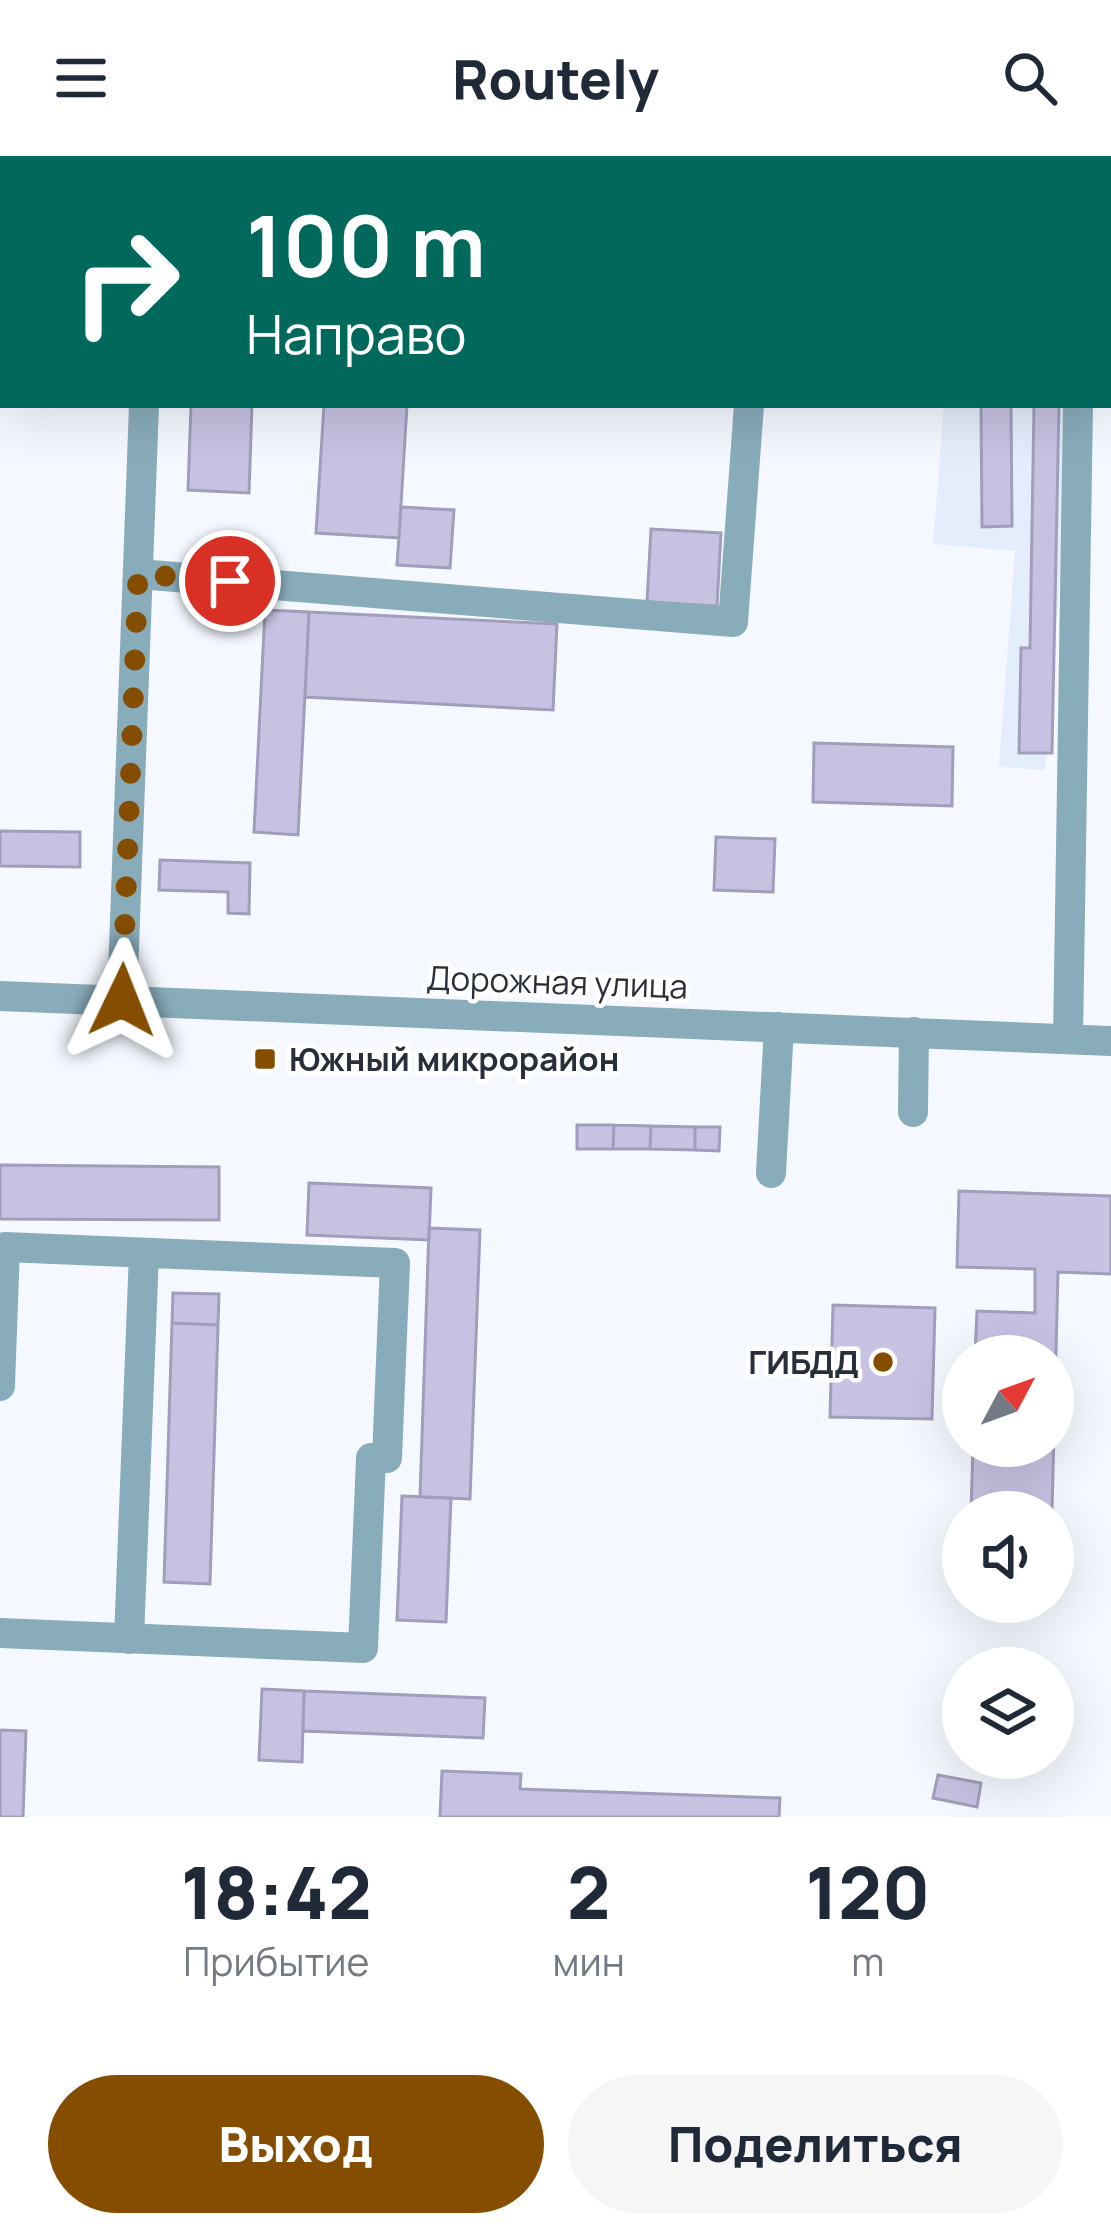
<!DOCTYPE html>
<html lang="ru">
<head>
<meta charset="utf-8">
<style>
  body { margin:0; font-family:Manrope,sans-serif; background:#f6f6f7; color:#1f2937; height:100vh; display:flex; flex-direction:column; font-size:45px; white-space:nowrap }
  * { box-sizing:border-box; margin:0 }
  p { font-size:39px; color:#747a83 }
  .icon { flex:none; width:66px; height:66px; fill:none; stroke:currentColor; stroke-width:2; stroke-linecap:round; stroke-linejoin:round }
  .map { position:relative; height:1661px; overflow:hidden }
  .panel { display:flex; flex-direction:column; background:#fff; flex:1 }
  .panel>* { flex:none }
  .hud { position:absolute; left:0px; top:0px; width:1113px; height:252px; box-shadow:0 12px 48px #0002; background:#00695c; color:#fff; overflow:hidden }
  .needle { width:78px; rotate:49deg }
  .fabs { position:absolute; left:942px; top:1179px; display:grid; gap:24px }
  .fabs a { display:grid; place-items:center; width:132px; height:132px; border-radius:50%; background:#fff; box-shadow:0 12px 48px #0002; font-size:60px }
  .pin { position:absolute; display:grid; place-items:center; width:102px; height:102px; color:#fff; margin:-51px; border:6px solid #fff; border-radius:50%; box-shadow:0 3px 12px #0007 }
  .me { position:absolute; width:132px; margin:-66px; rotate:2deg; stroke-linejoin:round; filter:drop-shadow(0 0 9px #0008) }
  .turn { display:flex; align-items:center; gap:42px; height:252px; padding:0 48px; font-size:54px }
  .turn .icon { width:156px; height:156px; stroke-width:2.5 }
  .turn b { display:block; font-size:84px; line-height:102px }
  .eta { display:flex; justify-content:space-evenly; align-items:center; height:204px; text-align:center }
  .eta b { font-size:72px; font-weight:800; line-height:84px }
  .primary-button { display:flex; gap:24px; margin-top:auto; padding:24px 48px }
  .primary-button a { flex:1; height:138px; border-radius:72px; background:#854d00; color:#fff; font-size:48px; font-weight:800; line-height:138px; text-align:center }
  .primary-button a+a { background:#f6f6f7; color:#1f2937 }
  header { display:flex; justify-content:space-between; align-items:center; height:156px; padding:0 48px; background:#fff; font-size:54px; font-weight:800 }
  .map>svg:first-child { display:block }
  .built { fill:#e4edfb }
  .building { fill:#c7c2e2; stroke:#a19dbb; stroke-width:3 }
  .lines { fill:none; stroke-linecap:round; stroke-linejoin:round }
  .minor { stroke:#89acbb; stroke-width:30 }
  .route { stroke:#854d00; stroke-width:21; stroke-dasharray:0 37.8 }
  .poi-dot { fill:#854d00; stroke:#fff; stroke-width:4.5 }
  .labels { text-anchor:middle; stroke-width:9; stroke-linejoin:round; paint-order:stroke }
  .street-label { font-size:33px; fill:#282f3a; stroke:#fff }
  .poi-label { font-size:33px; font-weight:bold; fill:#282f3a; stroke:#fff; text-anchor:start }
</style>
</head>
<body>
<header><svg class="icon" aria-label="menu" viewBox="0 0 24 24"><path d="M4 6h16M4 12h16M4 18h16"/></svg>Routely<svg class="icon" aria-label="search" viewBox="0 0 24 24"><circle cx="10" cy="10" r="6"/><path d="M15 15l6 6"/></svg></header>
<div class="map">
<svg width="1111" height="1661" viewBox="0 0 1111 1661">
  <rect width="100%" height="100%" fill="#f5f9ff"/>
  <!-- built -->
  <path class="built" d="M944,249h129l-28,365 -46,-3 16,-216 -82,-7z"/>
  <!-- building -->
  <path class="building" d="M191,249h61l-3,88 -61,-3z
    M324,249h83l-8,133 -83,-5z
    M981,249h30l1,121 -30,1z
    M1034,249h25l-7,348h-33l2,-105h9z
    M401,351l53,3 -4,58 -53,-3z
    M651,373l70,4 -4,73 -70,-4z
    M265,454l44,2 -11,223 -44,-3z
    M309,456l248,12 -4,86 -248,-13z
    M814,587l139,4 -1,59 -139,-4z
    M0,675l80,1v35l-80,-1z
    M716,681l59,2 -2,53 -59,-2z
    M160,704l90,3 -1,51 -21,-1v-21l-69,-2z
    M577,969h37l-1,24h-36z
    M614,969l37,1 -1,23h-37z
    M651,970l44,1v23l-45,-1z
    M695,971h25l-1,24 -24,-1z
    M0,1009l219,2v53l-219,-1z
    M309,1027l122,5 -2,52 -122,-5z
    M959,1035l152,5v78l-53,-2 -6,240h-81l2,-66h80v-90h-78l2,-45 58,2v-44l-78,-2z
    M429,1072l51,2 -10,269 -50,-2z
    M173,1137l46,1 -1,31 -46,-2z
    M833,1149l102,3 -3,111 -102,-2z
    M172,1167l46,2 -8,259 -46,-2z
    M402,1340l49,2 -5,124 -49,-2z
    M262,1533l42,2 -2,71 -43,-2z
    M304,1535l181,7 -2,40 -180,-7z
    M0,1574l26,1 -3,86h-23z
    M442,1615l79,3 -1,15 260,9 -1,19h-339z
    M938,1619l43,8 -4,24 -44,-9z"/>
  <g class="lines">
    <!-- minor -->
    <path class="minor" d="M759,0v3
      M154,3v-3
      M138,418l595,48 16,-217
      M0,840l1111,45
      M122,845l22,-596
      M1068,883l10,-634
      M913,956l1,-80
      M771,1017l8,-146
      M0,1230l5,-139 390,16 -8,195h-16l-8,190 -363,-15
      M129,1483l15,-386"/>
  </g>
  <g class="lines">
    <!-- route -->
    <path class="route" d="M122,844l16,-426 92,7"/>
  </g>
  <!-- markers -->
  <g class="poi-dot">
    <rect x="253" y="891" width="24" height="24" rx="6"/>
    <circle cx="883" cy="1206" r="12"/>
  </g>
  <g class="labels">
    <!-- street labels -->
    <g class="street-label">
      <text transform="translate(557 826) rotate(2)" y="12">Дорожная улица</text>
    </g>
    <!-- poi labels -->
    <g class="poi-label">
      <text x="289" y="915">Южный микрорайон</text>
      <text x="859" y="1218" text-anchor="end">ГИБДД</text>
    </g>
  </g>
</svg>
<div class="fabs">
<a><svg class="needle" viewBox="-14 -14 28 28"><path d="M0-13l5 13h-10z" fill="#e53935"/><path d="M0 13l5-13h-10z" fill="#747a83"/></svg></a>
<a><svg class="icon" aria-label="sound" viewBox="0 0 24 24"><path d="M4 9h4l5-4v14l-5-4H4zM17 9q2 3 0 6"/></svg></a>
<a><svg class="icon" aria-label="layers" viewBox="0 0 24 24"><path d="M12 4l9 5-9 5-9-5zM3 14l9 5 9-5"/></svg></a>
</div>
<div class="pin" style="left:230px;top:425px;background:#d93025"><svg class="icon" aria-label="arrive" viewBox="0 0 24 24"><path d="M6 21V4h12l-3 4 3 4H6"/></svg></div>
<svg class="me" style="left:122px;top:844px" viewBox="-20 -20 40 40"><path d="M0-17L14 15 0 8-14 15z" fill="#854d00" stroke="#fff" stroke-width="4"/></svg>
<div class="hud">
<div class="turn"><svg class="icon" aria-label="right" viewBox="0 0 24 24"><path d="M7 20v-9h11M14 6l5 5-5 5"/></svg><div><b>100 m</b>Направо</div></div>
</div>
</div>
<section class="panel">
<div class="eta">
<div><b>18:42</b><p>Прибытие</p></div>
<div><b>2</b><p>мин</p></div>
<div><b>120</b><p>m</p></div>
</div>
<div class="primary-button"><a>Выход</a><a>Поделиться</a></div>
</section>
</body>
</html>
